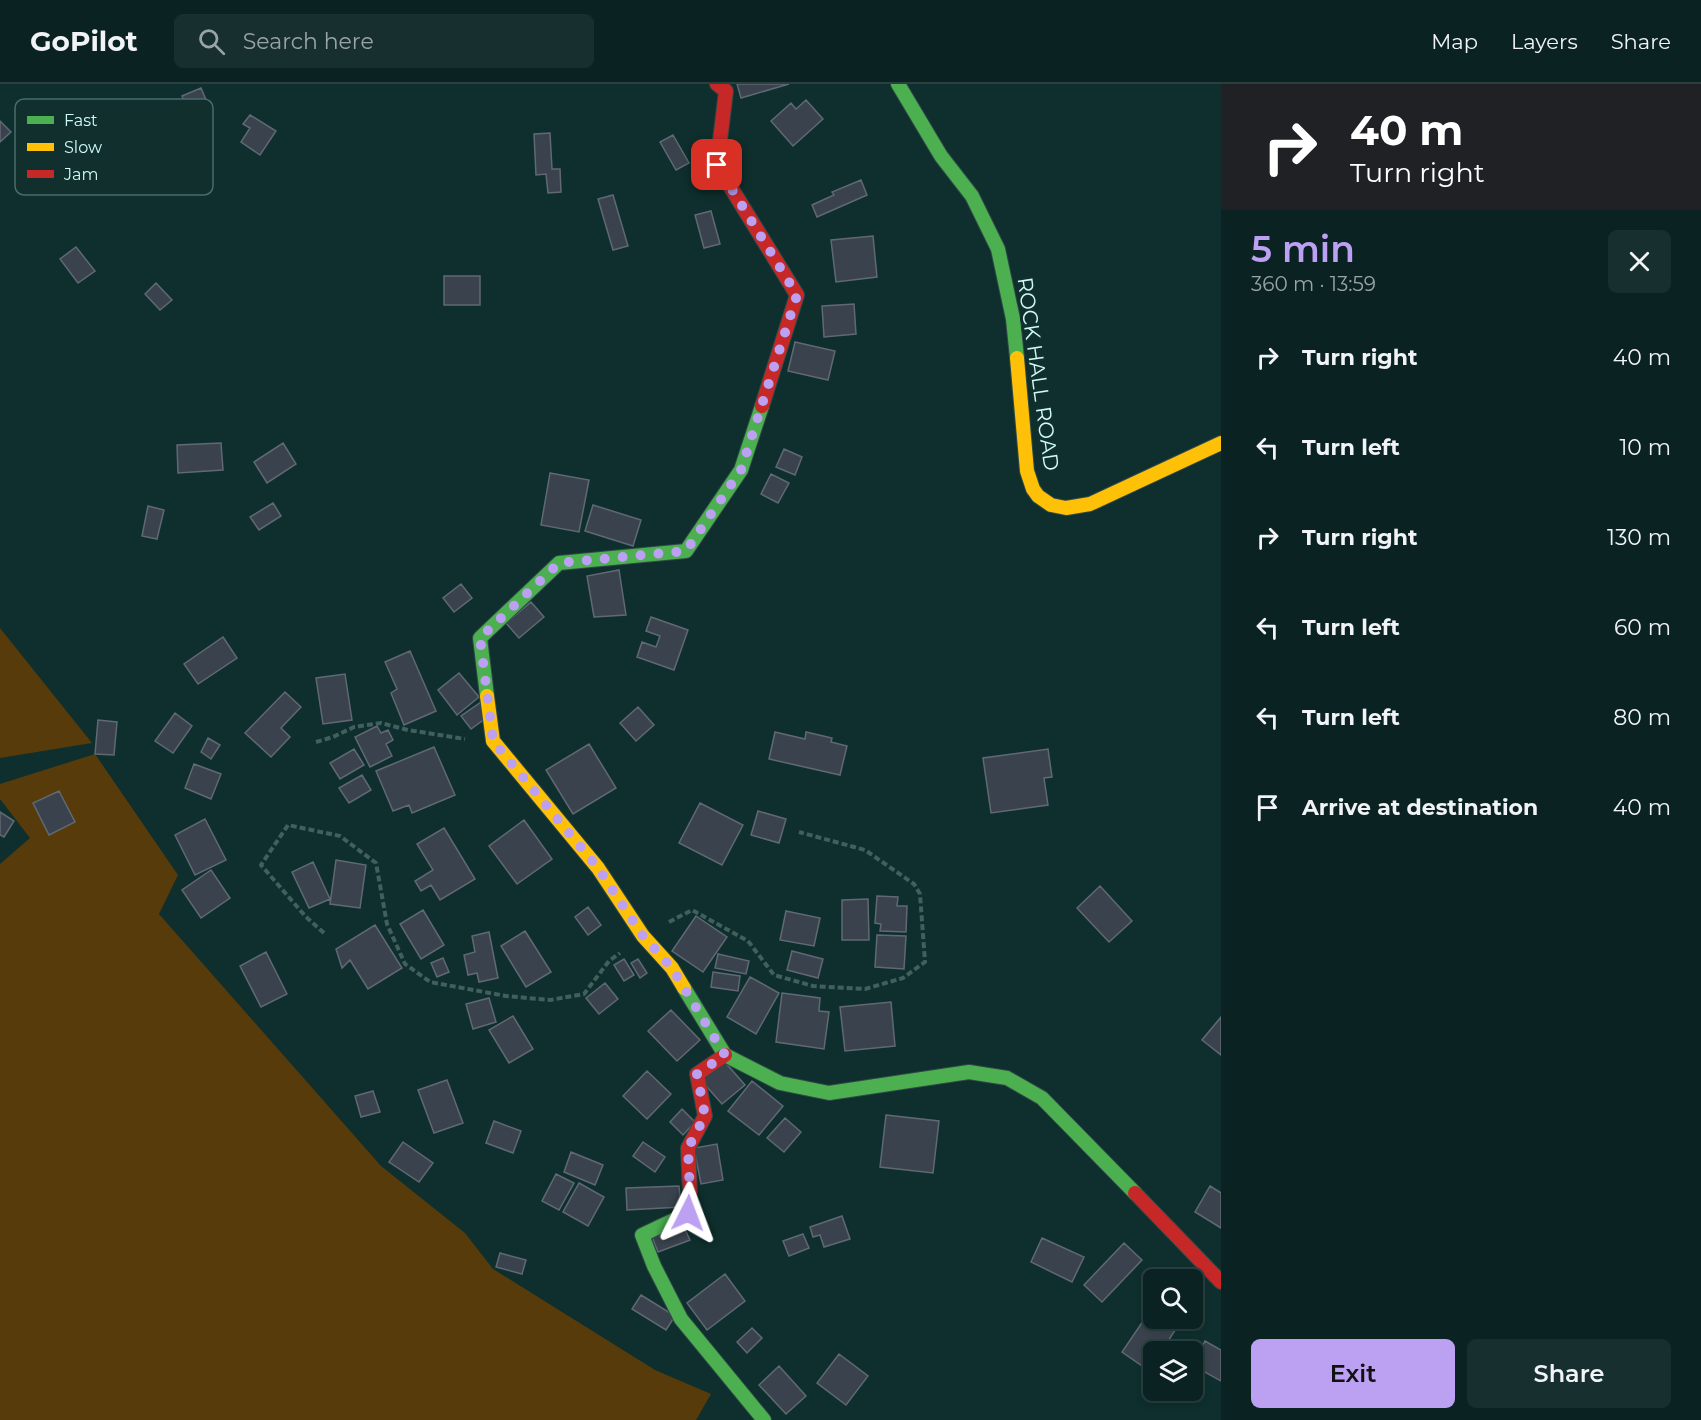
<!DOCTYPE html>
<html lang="en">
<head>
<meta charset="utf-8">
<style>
  body { margin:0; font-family:Montserrat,sans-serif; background:#182f2f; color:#f1f3f6; height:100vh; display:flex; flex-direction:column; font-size:22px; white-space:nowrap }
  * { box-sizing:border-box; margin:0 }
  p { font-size:20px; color:#99a4a5 }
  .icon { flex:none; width:33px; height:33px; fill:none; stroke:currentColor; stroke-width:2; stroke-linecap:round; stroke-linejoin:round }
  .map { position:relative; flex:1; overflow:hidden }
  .details { display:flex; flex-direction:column; background:#0a2322; width:480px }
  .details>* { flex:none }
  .top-card { background:#202124; color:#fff; overflow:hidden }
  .buttons { position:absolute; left:1143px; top:1185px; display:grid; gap:12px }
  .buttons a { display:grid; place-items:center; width:60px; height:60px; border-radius:9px; background:#0a2322; box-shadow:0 3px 9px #0003,0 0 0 2px #2a4040; font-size:30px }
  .pin { position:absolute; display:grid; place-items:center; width:51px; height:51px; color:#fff; margin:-26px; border-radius:12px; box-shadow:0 3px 9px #0006 }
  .me { position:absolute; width:66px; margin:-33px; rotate:3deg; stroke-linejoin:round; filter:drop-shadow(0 0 4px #0008) }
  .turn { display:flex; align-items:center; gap:21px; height:126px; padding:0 30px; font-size:27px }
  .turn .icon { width:78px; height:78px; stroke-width:2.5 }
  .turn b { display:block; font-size:42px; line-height:51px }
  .round { display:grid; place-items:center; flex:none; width:63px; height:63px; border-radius:9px; background:#182f2f }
  .summary { display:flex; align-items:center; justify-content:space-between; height:102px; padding:0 30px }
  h1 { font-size:36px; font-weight:600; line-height:45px; color:#bca0f2 }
  .action { display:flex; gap:12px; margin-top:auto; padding:12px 30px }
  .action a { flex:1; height:69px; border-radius:9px; background:#bca0f2; color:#111; font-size:24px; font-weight:600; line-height:69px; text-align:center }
  .action a+a { background:#182f2f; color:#f1f3f6 }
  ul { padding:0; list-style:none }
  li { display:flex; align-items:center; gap:18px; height:90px; padding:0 30px }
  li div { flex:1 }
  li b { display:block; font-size:22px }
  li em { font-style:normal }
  header { display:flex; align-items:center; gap:36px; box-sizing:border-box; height:84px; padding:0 30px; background:#0a2322; border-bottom:2px solid #2a4040 }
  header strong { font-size:28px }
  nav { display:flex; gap:33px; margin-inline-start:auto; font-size:21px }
  .search { width:420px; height:54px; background:#182f2f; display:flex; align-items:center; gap:15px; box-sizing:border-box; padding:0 21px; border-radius:9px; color:#99a4a5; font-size:22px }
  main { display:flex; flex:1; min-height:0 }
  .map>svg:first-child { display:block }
  .green { fill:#583b0a }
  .building { fill:#3a434d; stroke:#606973; stroke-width:1.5 }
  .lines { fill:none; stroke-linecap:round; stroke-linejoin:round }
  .fast-casing { stroke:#304947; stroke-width:16 }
  .slow-casing { stroke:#304947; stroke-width:16 }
  .jam-casing { stroke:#304947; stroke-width:16 }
  .path { stroke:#405f5d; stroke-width:4; stroke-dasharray:6 3; stroke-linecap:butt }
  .fast { stroke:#4caf50; stroke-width:14 }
  .slow { stroke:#ffc107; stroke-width:14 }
  .jam { stroke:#c62828; stroke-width:14 }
  .route { stroke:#bca0f2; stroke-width:10; stroke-dasharray:0 18 }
  .labels { text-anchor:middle; stroke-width:6; stroke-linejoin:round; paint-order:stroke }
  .street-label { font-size:21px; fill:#cefbf6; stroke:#102f2d }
  .key { fill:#102f2d; stroke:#496c69; stroke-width:1.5 }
  .key-label { font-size:16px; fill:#cefbf6 }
</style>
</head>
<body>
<header>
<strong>GoPilot</strong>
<div class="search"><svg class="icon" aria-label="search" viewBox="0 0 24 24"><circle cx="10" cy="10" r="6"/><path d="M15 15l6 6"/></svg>Search here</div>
<nav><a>Map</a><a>Layers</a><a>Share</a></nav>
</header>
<main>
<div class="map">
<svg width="1221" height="1336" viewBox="0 0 1221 1336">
  <rect width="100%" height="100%" fill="#0e2f2d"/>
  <!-- green -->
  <path class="green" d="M0,544l92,115 -92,15z
    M95,670l83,121 -19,39 222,252 84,67 28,36 162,101 56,24 -15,26h-696v-556l30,-26 -30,-39v-15z"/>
  <!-- building -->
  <path class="building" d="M737,0h52l-48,14z
    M201,4l6,14 -20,8 -5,-14z
    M806,16l17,19 -30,27 -22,-25 20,-18 5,6z
    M250,31l26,16 -16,24 -19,-13 9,-14 -7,-4z
    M0,37l11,11 -11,10z
    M550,49l2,36h8l1,23 -13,1 -2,-19 -10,1 -2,-41z
    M673,51l16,28 -13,7 -16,-28z
    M861,96l6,15 -50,22 -5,-12 22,-10 -2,-3z
    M613,111l15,51 -15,4 -15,-51z
    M711,127l9,33 -16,4 -9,-33z
    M873,152l4,41 -41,5 -5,-42z
    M76,163l19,24 -17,12 -18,-24z
    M444,192h36v29h-36z
    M156,199l16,17 -12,10 -15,-16z
    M854,220l2,30 -32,3 -2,-31z
    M795,258l40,9 -7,29 -40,-9z
    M221,359l2,27 -45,3 -1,-28z
    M283,359l13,21 -29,19 -13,-21z
    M784,365l18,8 -7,18 -19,-8z
    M550,389l39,7 -10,52 -38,-7z
    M771,390l18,9 -11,20 -17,-9z
    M273,419l8,13 -22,14 -9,-13z
    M593,421l48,15 -8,26 -48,-15z
    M148,422l16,4 -7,29 -15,-3z
    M619,486l7,45 -32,2 -7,-41z
    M461,500l11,14 -18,14 -11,-14z
    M531,518l13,15 -25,21 -13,-15z
    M651,533l37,13 -14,40 -37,-13 5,-15 14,5 4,-11 -14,-5z
    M223,553l14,21 -39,26 -14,-20z
    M410,567l26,60 -32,14 -13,-32 6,-4 -12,-27z
    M459,589l20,24 -22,18 -19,-25z
    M345,590l7,46 -29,4 -7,-46z
    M285,608l16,15 -20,21 9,9 -19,20 -26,-24z
    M484,616l9,13 -22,16 -10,-13z
    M638,623l16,18 -18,16 -16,-18z
    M175,629l17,13 -19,27 -18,-12z
    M98,636l19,2 -3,33 -19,-1z
    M377,642l4,7 7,-3 5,10 -7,4 6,12 -22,11 -15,-30z
    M775,648l30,7 1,-7 26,6 -1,4 16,4 -7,29 -71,-16z
    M208,654l12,7 -9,14 -10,-7z
    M589,660l27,44 -43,26 -27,-44z
    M434,663l21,48 -43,18 -3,-8 -16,6 -17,-40z
    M354,665l10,16 -24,14 -10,-16z
    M1048,665l4,28 -8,1 4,27 -57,8 -8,-55z
    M194,680l27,10 -10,25 -26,-11z
    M362,691l9,15 -22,13 -10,-15z
    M59,707l16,31 -26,13 -16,-32z
    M700,719l43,22 -21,40 -43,-22z
    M758,727l28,8 -7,24 -28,-8z
    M0,728l14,9 -10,16 -4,-2z
    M205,735l21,41 -31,15 -20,-40z
    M524,736l28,39 -35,25 -28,-38z
    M444,744l31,51 -35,21 -9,-15 -10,6 -6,-10 18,-11 -16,-26z
    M336,776l30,5 -6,43 -30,-4z
    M313,778l17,37 -21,9 -17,-36z
    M211,786l19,28 -29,20 -19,-28z
    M1100,802l32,35 -23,21 -32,-34z
    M877,812l21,1 -1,9h10l-1,26 -26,-1 1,-7 -6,-1z
    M868,815l1,41h-27v-40z
    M588,823l13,18 -13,10 -13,-18z
    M423,826l21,35 -23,14 -21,-35z
    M786,827l34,7 -6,28 -34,-6z
    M696,832l31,21 -24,35 -31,-21z
    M375,841l27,43 -34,21 -18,-29 -8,8 -6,-19z
    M525,847l26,41 -25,15 -25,-41z
    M489,848l9,46 -19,4 -2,-9 -9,2 -4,-20 11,-3 -3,-16z
    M877,851l29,1 -2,33 -29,-2z
    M792,867l31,8 -5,19 -31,-8z
    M266,868l21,42 -26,13 -21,-41z
    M718,870l31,7 -3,13 -31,-6z
    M443,874l6,14 -12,5 -6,-14z
    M624,875l10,16 -10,6 -10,-16z
    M638,875l9,14 -7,5 -9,-15z
    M713,888l27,4 -2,15 -27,-4z
    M750,893l29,16 -23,41 -29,-17z
    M605,899l13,16 -19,15 -13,-16z
    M782,909l38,5 -1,13 10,1 -5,37 -48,-7z
    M489,914l7,24 -23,7 -7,-25z
    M891,918l4,44 -50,5 -5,-44z
    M671,926l29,30 -23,21 -29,-30z
    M513,932l20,33 -24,14 -20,-33z
    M1221,933v38l-19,-15z
    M723,976l22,25 -23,19 -22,-25z
    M647,987l24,23 -24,25 -24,-23z
    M447,996l16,43 -29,10 -16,-43z
    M752,997l31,25 -24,29 -31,-24z
    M373,1007l7,21 -19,5 -6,-21z
    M682,1025l13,13 -12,13 -13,-13z
    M886,1031l53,6 -6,52 -53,-6z
    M785,1034l16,14 -17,20 -17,-14z
    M494,1037l27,10 -8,22 -27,-10z
    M403,1058l30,21 -14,19 -30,-20z
    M643,1058l22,15 -10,15 -22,-16z
    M717,1060l6,36 -22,4 -7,-36z
    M571,1068l32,13 -8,20 -31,-13z
    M556,1090l18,9 -15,27 -17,-9z
    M579,1099l25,14 -16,29 -25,-14z
    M679,1102l2,21 -54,3 -1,-22z
    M1210,1102l11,7v35l-26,-16z
    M842,1132l8,23 -26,8 -4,-12 -7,2 -3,-10z
    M683,1141l7,15 -32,12 -6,-15z
    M803,1150l6,14 -20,8 -6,-15z
    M1042,1154l42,19 -12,25 -41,-20z
    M1124,1159l18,17 -40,42 -18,-17z
    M500,1169l26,7 -4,14 -26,-7z
    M725,1190l20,27 -38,29 -20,-27z
    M641,1211l34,21 -9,14 -34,-21z
    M1154,1221v13h29l-22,34h-7v11l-6,7 -26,-18z
    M752,1244l10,10 -15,15 -10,-11z
    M1205,1257l16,9v31l-29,-16z
    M839,1270l29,22 -22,29 -29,-22z
    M779,1282l27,30 -20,18 -27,-29z"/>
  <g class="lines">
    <!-- fast casing -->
    <g class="fast-casing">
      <path id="fast" d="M898,0l43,72 31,40 26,53 15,70 4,39
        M487,612l-7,-58 79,-75 127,-12 55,-81 21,-64
        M684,904l41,67 55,28 49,10 140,-21 38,6 35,20 93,95
        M678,1134l-36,17 12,31 27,53 83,101"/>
    </g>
    <!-- slow casing -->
    <g class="slow-casing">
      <path id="slow" d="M1017,274l10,113 6,18 5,7 13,9 15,3 24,-4 131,-61
        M487,612l6,45 105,127 45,68 29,32 12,20"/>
    </g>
    <!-- jam casing -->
    <g class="jam-casing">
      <path id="jam" d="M717,0l9,7 -9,74 80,130 -35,111
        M1135,1109l86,89
        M678,1134l10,-5 2,-20 -2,-45 17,-32 -8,-42 28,-19"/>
    </g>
    <!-- path -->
    <path class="path" d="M316,658l17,-5 21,-10 27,-4 27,7 57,9
      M669,838l23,-12 56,31 26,34 39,11 52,3 38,-11 22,-16 -5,-68 -6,-10 -49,-34 -66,-18
      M324,849l-18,-16 -45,-52 27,-40 52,11 36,27 11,61 18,40 25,18 76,14 44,4 34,-6 25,-33 11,-8"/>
    <!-- fast -->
    <use href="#fast" class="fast"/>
    <!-- slow -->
    <use href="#slow" class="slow"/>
    <!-- jam -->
    <use href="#jam" class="jam"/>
  </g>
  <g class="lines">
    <!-- route -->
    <path class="route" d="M688,1129l2,-20 -2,-45 17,-32 -8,-42 28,-19 -53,-87 -29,-32 -45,-68 -105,-127 -13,-103 79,-75 127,-12 55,-81 56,-175 -80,-130"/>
  </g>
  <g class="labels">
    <!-- street labels -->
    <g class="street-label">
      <text transform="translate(1038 290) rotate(82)" y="7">ROCK HALL ROAD</text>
    </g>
  </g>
  <!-- legend -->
  <rect x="15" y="15" width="198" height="96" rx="9" class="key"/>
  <rect x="27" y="32" width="27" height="8" fill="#4caf50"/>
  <rect x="27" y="59" width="27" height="8" fill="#ffc107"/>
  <rect x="27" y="86" width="27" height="8" fill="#c62828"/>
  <g class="key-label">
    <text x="64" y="42">Fast</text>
    <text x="64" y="69">Slow</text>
    <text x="64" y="96">Jam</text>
  </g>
</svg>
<div class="buttons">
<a><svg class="icon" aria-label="search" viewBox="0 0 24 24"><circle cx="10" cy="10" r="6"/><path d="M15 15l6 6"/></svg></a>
<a><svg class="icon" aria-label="layers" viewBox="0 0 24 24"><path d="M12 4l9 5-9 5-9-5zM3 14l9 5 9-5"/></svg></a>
</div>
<div class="pin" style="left:717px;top:81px;background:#d93025"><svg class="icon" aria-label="arrive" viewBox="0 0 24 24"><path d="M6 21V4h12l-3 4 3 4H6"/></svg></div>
<svg class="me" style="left:688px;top:1129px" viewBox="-20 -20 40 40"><path d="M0-17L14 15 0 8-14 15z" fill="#bca0f2" stroke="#fff" stroke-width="4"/></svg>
</div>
<section class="details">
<div class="top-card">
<div class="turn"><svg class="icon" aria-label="right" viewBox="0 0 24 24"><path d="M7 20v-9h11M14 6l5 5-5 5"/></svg><div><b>40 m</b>Turn right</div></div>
</div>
<div class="summary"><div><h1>5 min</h1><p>360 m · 13:59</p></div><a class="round"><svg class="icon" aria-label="close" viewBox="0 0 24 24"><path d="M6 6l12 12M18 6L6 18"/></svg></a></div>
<ul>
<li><svg class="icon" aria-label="right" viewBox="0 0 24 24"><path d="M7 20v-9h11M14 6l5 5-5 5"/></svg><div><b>Turn right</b></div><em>40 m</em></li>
<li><svg class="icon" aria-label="left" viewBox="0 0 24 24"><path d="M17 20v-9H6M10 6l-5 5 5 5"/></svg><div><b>Turn left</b></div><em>10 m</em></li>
<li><svg class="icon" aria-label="right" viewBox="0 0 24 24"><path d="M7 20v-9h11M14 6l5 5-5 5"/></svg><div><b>Turn right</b></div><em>130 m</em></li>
<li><svg class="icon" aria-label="left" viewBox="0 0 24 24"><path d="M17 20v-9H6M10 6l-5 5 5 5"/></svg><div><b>Turn left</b></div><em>60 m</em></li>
<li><svg class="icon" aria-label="left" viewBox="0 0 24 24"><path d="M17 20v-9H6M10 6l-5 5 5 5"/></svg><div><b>Turn left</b></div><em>80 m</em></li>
<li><svg class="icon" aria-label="arrive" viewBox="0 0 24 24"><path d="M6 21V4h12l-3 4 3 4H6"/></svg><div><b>Arrive at destination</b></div><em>40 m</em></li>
</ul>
<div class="action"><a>Exit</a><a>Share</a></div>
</section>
</main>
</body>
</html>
